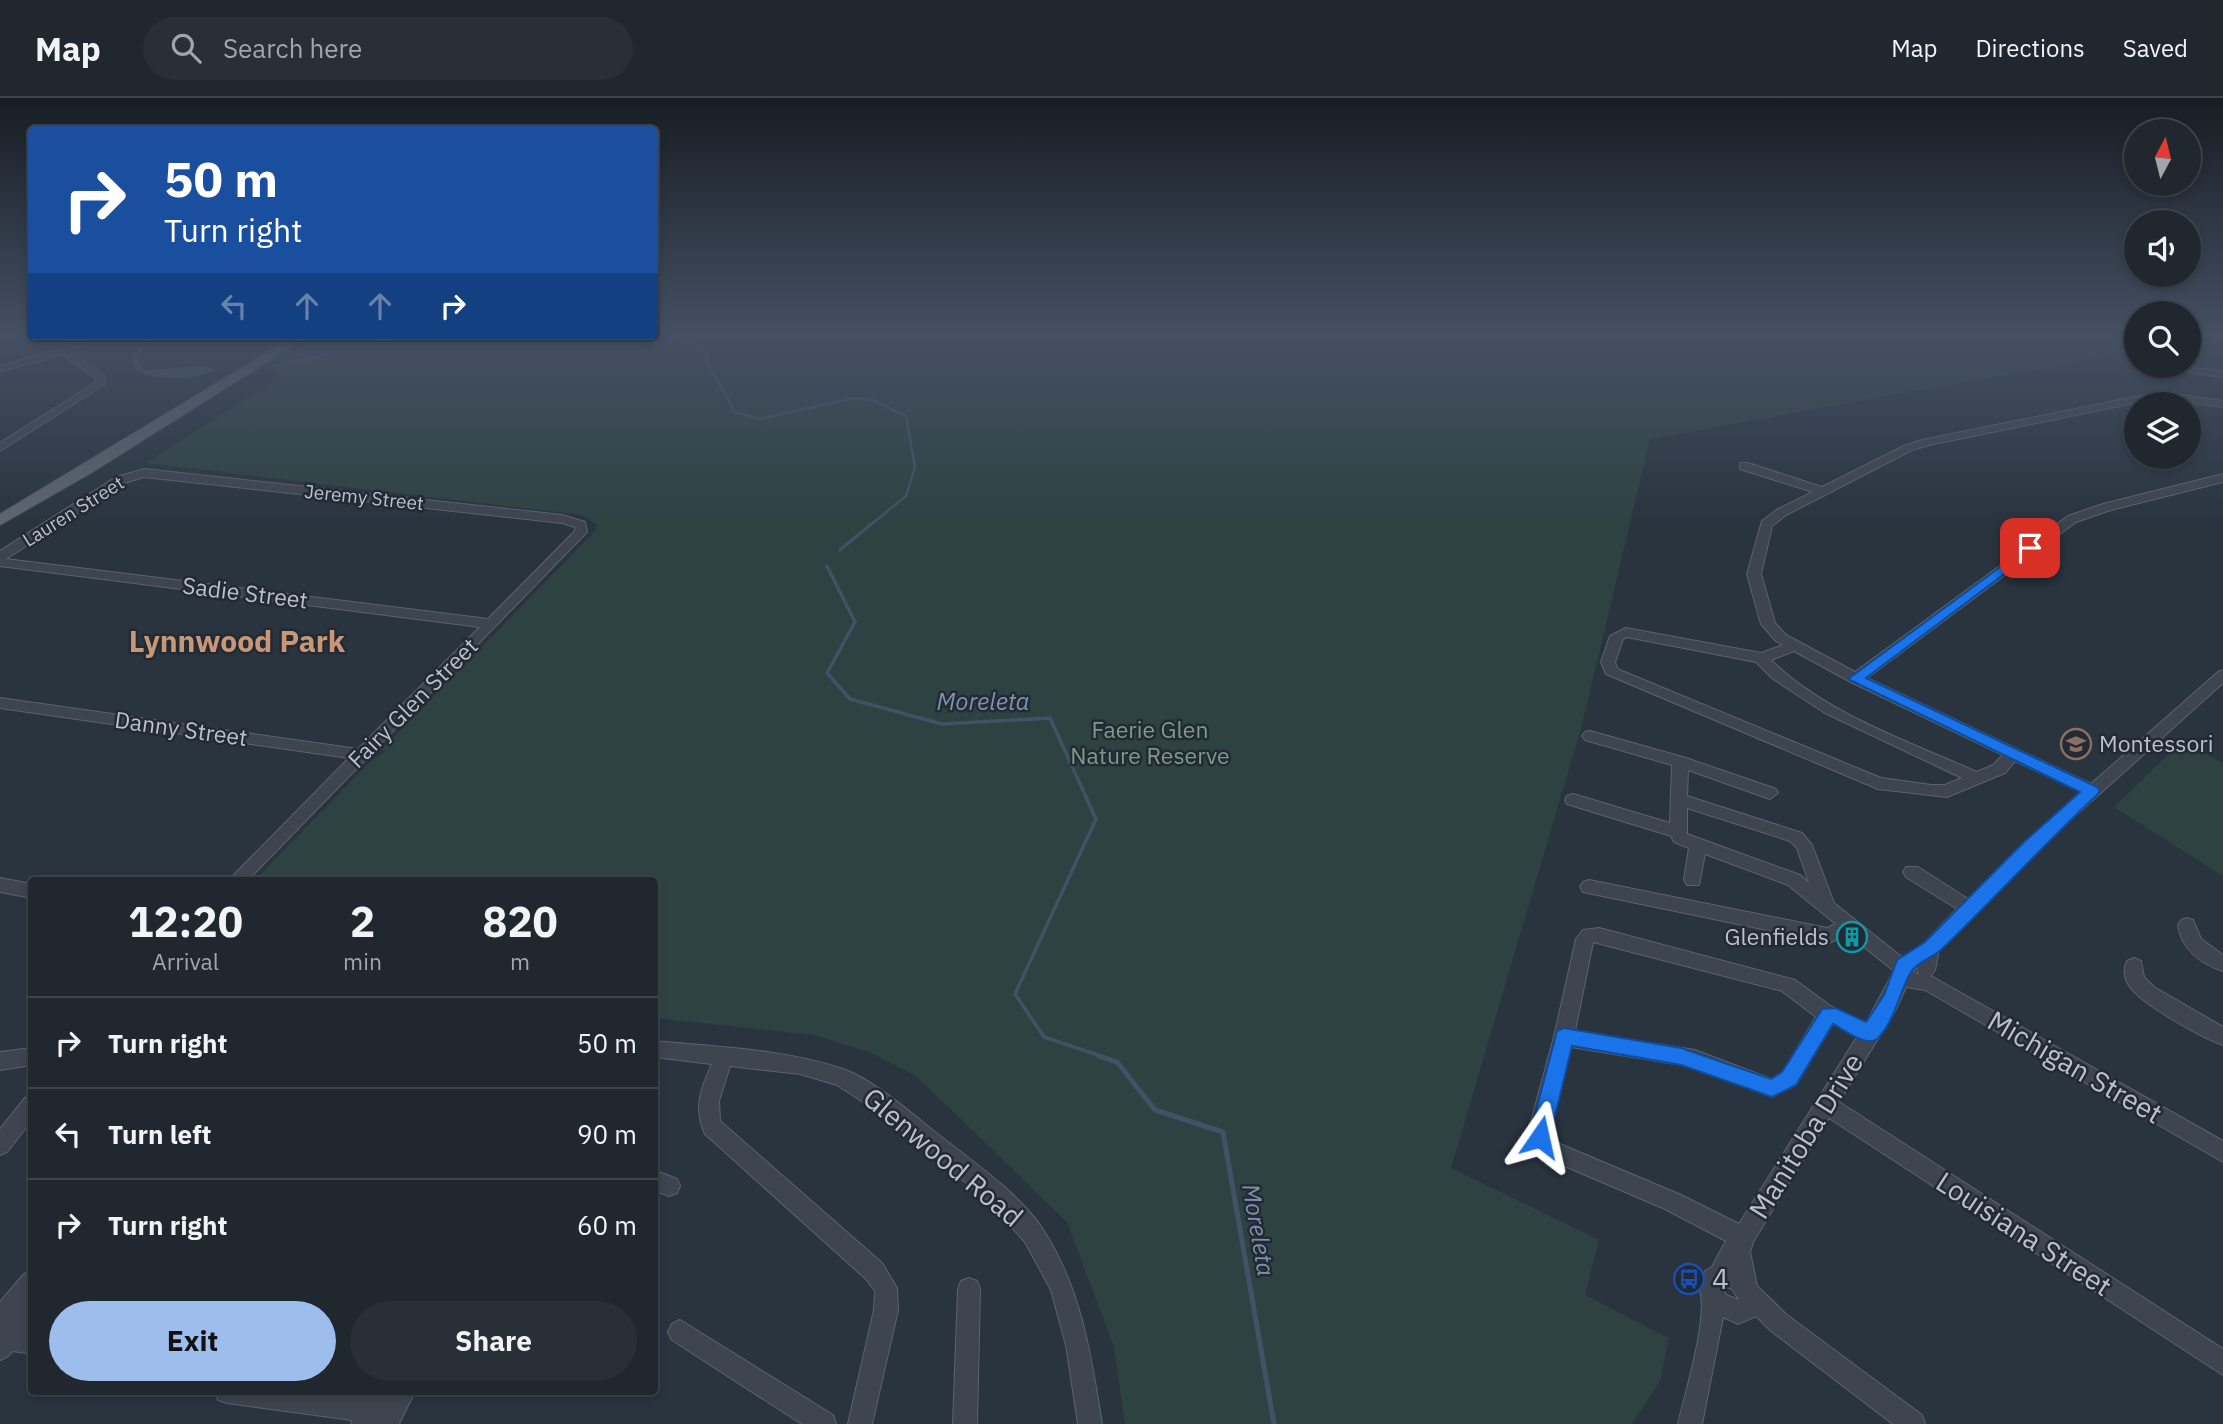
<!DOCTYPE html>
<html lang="en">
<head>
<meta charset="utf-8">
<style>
  body { margin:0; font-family:"IBM Plex Sans",sans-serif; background:#282f37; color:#f1f3f6; height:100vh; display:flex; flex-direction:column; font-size:26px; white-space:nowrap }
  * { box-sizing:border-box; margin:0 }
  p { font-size:23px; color:#a2a5aa }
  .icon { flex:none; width:38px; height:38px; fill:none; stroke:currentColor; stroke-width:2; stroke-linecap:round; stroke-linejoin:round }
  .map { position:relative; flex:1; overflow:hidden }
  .details { position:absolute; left:28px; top:779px; width:630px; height:518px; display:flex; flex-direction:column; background:#20272f; border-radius:7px; box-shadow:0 4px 10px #0003,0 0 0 2px #3d444b }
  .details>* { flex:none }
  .banner { position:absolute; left:28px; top:28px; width:630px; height:214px; border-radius:7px; box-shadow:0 4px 10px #0003,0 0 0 2px #3d444b; background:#1a4fa0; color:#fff; overflow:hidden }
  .needle { width:46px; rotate:7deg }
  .tools { position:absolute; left:2124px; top:21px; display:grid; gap:14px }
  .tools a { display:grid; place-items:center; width:77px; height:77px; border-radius:50%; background:#20272f; box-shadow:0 4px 10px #0003,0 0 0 2px #3d444b; font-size:35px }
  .pin { position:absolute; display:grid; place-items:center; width:60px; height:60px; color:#fff; margin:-30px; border-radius:14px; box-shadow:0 4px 10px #0006 }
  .me { position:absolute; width:77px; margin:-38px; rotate:11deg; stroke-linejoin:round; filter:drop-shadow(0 0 5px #0008) }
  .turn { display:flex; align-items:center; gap:24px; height:147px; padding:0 21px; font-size:32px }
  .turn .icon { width:91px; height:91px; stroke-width:2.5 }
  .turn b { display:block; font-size:49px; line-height:60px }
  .lanes { display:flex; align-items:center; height:66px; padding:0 21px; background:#0003; justify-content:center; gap:35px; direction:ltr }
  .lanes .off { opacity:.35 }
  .eta { display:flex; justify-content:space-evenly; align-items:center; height:119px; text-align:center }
  .eta b { font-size:42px; font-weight:800; line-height:49px }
  .button { display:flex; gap:14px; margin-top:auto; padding:14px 21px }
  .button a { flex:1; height:80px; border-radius:42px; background:#9dbeec; color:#111; font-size:28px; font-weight:800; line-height:80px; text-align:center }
  .button a+a { background:#282f37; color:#f1f3f6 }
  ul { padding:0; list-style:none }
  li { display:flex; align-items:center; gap:21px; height:91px; padding:0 21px; border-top:2px solid #3d444b }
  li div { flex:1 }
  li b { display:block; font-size:26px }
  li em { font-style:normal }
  header { display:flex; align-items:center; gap:42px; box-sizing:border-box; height:98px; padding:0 35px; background:#20272f; border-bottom:2px solid #3d444b }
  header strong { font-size:33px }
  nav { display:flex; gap:38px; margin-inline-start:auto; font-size:24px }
  .search { width:490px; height:63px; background:#282f37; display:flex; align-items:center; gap:18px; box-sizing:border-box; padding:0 24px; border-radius:38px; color:#a2a5aa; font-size:26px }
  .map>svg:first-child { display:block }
  .green { fill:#2f4242 }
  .water { fill:#425266 }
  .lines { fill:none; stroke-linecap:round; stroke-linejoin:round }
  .stream-far2 { stroke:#425266; stroke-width:2.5 }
  .stream-far1 { stroke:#425266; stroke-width:3.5 }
  .stream { stroke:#425266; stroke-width:5 }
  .minor-casing { stroke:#5b636c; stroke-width:2 }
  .major-casing { stroke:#4a515b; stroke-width:2 }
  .minor { fill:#3e454f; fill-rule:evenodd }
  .major { fill:#5c656f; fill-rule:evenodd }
  .route { fill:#1a73e8; stroke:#114b97; stroke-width:2 }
  .labels { text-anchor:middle; stroke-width:5; stroke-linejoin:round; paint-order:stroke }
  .far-street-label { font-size:19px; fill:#bac1c9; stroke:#222a35 }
  .street-label { font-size:23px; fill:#bac1c9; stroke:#222a35 }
  .park-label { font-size:23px; fill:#7c9c83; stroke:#222a35 }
  .poi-label { font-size:23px; fill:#bac1c9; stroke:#222a35; text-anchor:start }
  .water-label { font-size:24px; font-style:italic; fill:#7f92a9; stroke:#222a35 }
  .near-street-label { font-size:28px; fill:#bac1c9; stroke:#222a35 }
  .near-poi-label { font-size:28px; fill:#bac1c9; stroke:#222a35; text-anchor:start }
  .district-label { font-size:30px; font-weight:bold; fill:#c99776; stroke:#222a35 }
</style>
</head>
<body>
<header>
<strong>Map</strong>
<div class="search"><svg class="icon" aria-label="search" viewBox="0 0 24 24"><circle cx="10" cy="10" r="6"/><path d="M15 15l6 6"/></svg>Search here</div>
<nav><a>Map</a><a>Directions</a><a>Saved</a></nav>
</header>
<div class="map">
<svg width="2223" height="1326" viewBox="0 0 2223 1326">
  <rect width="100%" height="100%" fill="#2a343f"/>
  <!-- green -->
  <path class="green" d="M314,239h1823v14l-487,88 -68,286 -131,443 148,72 -14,55 84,43 -9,43 -28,43h-507l-11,-77 -47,-125 -151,-146 -47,-24 -55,-17 -159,-17 -1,-138h-399l115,-118 15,-10 -3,-3 213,-218 2,-6 -15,-10 -436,-52 137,-88 -17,-8z
    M2181,644l42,21v113l-109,-69z"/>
  <!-- water -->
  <path class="water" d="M136,259l8,13 58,-4 15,3c-22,12 -58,12 -80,3l-6,-13z"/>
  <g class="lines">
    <!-- stream-far2 -->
    <path class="stream-far2" d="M677,239l29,12 2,15 27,48 24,7 96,-21 17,2 34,16 9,51 -9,29 -38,31
      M0,241l5,-2
      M384,244l18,-5
      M134,262l-1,-3 21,-20
      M276,268l50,-11"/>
    <!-- stream-far1 -->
    <path class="stream-far1" d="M840,452l30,-25
      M827,468l28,56 -28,51 23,26 92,25 108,-6 46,101 -81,175 29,43 60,20"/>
    <!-- stream -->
    <path class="stream" d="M1099,958l18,6 38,48 68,22 51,292"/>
    <!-- minor casing -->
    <g class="minor-casing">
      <path id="minor" d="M79,239h11l-19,15 33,23 1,9 -105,67v-8l95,-60v-5l-33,-24 -62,18v-6l65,-19z
        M2170,268l53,5v6l-49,-7 -4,-1z
        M2175,296l48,7v6l-48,-7 -31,1 -215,44 -17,5 -126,65 -14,11 -11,48 14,49 11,12 69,37 213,-156 35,-12 120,-30v8l-112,28 -35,12 -209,156 224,106 127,-112 5,-2v13l-187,168 -97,99 -4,20 -4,6 292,165v21l-298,-172 -19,-3 -11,24 -56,91 384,247v26l-394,-257 -76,124 -3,10 7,34 30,29 135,100 3,9h-32l-122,-93 -15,-15 -18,8 -15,-7 -21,107h-24c7,-31 32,-110 21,-137l6,-16 7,-4 14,-26 -61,-32 -124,-53 -9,-13 -3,-14 25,-92 22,-98 7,-9 16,-2 196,52 37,27 34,16 28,-52 -46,-37 -19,9 -246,-51 -3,-5 3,-5 6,-2 238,48 9,-4 -48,-39 -83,-31 -6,31h-12l-3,-5 5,-32 -15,-6 -3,-6 -104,-32 -2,-4 2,-4 6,-2 97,29 2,-58 -87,-25 -3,-4 3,-4 5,-1 96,27 90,31 2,4 -8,6 -82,-29 -1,26 115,37 10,12 22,58 69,55 22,-16 32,-33 -51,-32 -3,-5 3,-5h12l50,32 56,-56 57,-51 -66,-31 -10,12 -58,24 -69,-8 -272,-115 -5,-12 9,-26 16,-8 135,25 22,-8 -7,-4 -15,-17 -14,-50 15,-53 16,-12 35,-17 -73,-23v-6h8l74,24 82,-41 18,-6 222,-45zM1627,539l129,25 16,16 53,35 137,65 -17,7h-14l-50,-7 -259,-107 -5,-3 -2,-6 8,-23zM1794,553l57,31 152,73 -10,10 -16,7c-67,-30 -153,-59 -206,-112zM1687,710l103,33 7,7 12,35 -9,-8 -113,-41zM1593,844l189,49 34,26 -34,56 -11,6 -76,-29 -120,-19zM1917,869l2,8 -6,-4zM1833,926l24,13 -118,187 -58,-29 -126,-53 -4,-4 -2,-9 22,-82 123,20 78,30 24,-12zM1722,1188l10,3 7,11 -13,-5z
        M144,371l418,46 23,7 2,10 -339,348h-19l120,-122 -349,-50v-10l358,51 122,-122 -480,-61v-15l116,-74zM144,379l418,46 13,4v4l-87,88 -482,-60 118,-76z
        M0,780l32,6v14l-32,-6z
        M2187,820l6,2 8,19 22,16v16c-22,-7 -42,-22 -45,-46l3,-5z
        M2134,860l7,3 3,16 10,10 69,40v18c-21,-7 -81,-41 -93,-58 -6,-8 -7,-18 -3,-26z
        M654,943c64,6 129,8 189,28 29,10 68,44 92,63 35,28 81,58 107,96 39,59 49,127 60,196h-24l-12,-79 -15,-55 -26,-48 -39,-43 -103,-84 -46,-30 -37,-11 -70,-8 -11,35 1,20 162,142 15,25 1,22 -26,114h-24l26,-114 1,-19 -9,-12 -161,-145c-12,-26 -4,-46 7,-70l-58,-7z
        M32,950v17l-32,5v-18z
        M32,997v25l-25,32 -7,3v-26l25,-31z
        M654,1072l23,9 3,7 -3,7 -8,3 -15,-6z
        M32,1173v83l-19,-3 -5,5 -8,4v-58l24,-28z
        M969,1180l8,3 3,8 -3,135h-24l5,-135 3,-8z
        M680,1222l153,95 3,9h-34l-130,-84 -4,-8 4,-8z
        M215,1293h105l44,6 4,-6h47l-16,33h-48l1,-4 -125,-17 -9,-3z"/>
    </g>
    <!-- major casing -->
    <g class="major-casing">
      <path id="major" d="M293,239h14l-216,136 -91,52v-11z"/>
    </g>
    <!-- minor -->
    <use href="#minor" class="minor"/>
    <!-- major -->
    <use href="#major" class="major"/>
  </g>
  <!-- sky -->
  <linearGradient id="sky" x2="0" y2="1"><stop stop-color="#171d23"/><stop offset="0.56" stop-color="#445063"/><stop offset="1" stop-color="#445063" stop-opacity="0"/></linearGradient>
  <rect width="2223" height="424" fill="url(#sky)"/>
  <!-- route -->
  <path class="route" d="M2030,447l5,1v5l-169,127 231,109 3,4 -3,4c-54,50 -103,104 -156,155 -9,8 -25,13 -30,22 -11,18 -17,52 -34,67 -10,9 -34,-10 -44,-15l-37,61 -24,12 -91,-32 -109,-19 -22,91 -3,7 -7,2 -8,-2 -3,-7 28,-106 7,-3 117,20 90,31 11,-7 40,-63 14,-1 30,14 18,-27 13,-35 28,-18 99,-100 56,-50 -232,-113z"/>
  <!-- icons -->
  <defs>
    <g id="school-ring" transform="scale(1.575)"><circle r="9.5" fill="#222a35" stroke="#8d6e63" stroke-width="1.5"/><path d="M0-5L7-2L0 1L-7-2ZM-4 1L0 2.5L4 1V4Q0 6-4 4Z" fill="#8d6e63"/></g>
    <g id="building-ring" transform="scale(1.575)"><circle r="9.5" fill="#222a35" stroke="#0f9aa8" stroke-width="1.5"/><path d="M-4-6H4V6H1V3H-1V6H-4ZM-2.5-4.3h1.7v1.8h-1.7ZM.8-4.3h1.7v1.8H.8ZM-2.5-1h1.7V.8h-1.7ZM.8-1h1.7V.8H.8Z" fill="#0f9aa8"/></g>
    <g id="bus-ring" transform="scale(1.575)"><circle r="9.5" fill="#222a35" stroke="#1a4fb4" stroke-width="1.5"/><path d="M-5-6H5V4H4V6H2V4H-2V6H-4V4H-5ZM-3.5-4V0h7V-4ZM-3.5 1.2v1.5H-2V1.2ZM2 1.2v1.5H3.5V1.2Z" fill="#1a4fb4"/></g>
  </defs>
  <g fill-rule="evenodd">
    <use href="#school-ring" x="2076" y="646"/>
    <use href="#building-ring" x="1852" y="839"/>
    <use href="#bus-ring" x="1689" y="1181"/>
  </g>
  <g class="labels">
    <!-- far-street labels -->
    <g class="far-street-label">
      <text transform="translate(364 399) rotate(6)" y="7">Jeremy Street</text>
      <text transform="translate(73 413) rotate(-32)" y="7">Lauren Street</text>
    </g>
    <!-- street labels -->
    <g class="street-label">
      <text transform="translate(245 495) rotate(7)" y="8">Sadie Street</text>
      <text transform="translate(413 605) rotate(-45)" y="8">Fairy Glen Street</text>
      <text transform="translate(181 631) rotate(8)" y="8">Danny Street</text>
    </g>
    <!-- park labels -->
    <g class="park-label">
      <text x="1150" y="640">Faerie Glen<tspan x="1150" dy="26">Nature Reserve</tspan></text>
    </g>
    <!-- poi labels -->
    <g class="poi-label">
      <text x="2099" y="654">Montessori</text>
      <text x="1829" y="847" text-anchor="end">Glenfields</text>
    </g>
    <!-- water labels -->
    <g class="water-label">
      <text x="983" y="612">Moreleta</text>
      <text transform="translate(1258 1132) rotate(80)" y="8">Moreleta</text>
    </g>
    <!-- near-street labels -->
    <g class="near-street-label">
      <text transform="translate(2075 969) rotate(30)" y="10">Michigan Street</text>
      <text transform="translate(1806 1038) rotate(-58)" y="10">Manitoba Drive</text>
      <text transform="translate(943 1059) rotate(40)" y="10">Glenwood Road</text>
      <text transform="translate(2024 1136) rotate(33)" y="10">Louisiana Street</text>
    </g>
    <!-- near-poi labels -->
    <g class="near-poi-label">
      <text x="1712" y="1191">4</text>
    </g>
    <!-- district labels -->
    <g class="district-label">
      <text x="237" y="554">Lynnwood Park</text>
    </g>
  </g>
</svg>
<div class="tools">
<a><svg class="needle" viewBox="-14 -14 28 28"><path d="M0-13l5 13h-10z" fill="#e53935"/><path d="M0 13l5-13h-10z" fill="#a2a5aa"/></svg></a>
<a><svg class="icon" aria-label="sound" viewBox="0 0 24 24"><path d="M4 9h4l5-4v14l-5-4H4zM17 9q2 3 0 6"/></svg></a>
<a><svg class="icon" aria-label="search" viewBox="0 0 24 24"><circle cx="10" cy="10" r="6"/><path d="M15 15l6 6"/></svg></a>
<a><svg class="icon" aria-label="layers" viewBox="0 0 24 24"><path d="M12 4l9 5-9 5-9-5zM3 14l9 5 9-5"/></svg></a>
</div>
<div class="pin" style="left:2030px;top:450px;background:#d93025"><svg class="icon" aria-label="arrive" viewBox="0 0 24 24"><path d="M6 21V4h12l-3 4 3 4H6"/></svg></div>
<svg class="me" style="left:1540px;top:1039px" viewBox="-20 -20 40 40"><path d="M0-17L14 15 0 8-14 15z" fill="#1a73e8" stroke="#fff" stroke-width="4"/></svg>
<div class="banner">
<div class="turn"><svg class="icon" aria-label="right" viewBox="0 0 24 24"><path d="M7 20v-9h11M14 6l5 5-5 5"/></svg><div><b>50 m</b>Turn right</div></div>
<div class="lanes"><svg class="icon off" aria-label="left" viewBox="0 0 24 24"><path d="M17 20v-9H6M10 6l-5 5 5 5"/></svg><svg class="icon off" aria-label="ahead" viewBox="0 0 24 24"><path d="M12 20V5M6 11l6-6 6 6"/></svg><svg class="icon off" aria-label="ahead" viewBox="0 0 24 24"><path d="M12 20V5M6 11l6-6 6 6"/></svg><svg class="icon" aria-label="right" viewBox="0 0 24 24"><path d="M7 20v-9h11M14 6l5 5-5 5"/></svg></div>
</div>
<section class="details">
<div class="eta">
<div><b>12:20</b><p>Arrival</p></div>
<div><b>2</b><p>min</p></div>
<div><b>820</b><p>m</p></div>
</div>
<ul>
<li><svg class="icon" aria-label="right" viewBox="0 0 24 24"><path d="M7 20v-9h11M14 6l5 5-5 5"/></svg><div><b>Turn right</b></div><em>50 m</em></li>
<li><svg class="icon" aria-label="left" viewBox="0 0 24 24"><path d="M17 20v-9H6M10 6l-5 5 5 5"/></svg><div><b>Turn left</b></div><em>90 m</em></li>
<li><svg class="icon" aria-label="right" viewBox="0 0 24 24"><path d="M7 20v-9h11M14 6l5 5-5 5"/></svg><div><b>Turn right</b></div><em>60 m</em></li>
</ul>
<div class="button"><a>Exit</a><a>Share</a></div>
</section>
</div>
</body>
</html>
